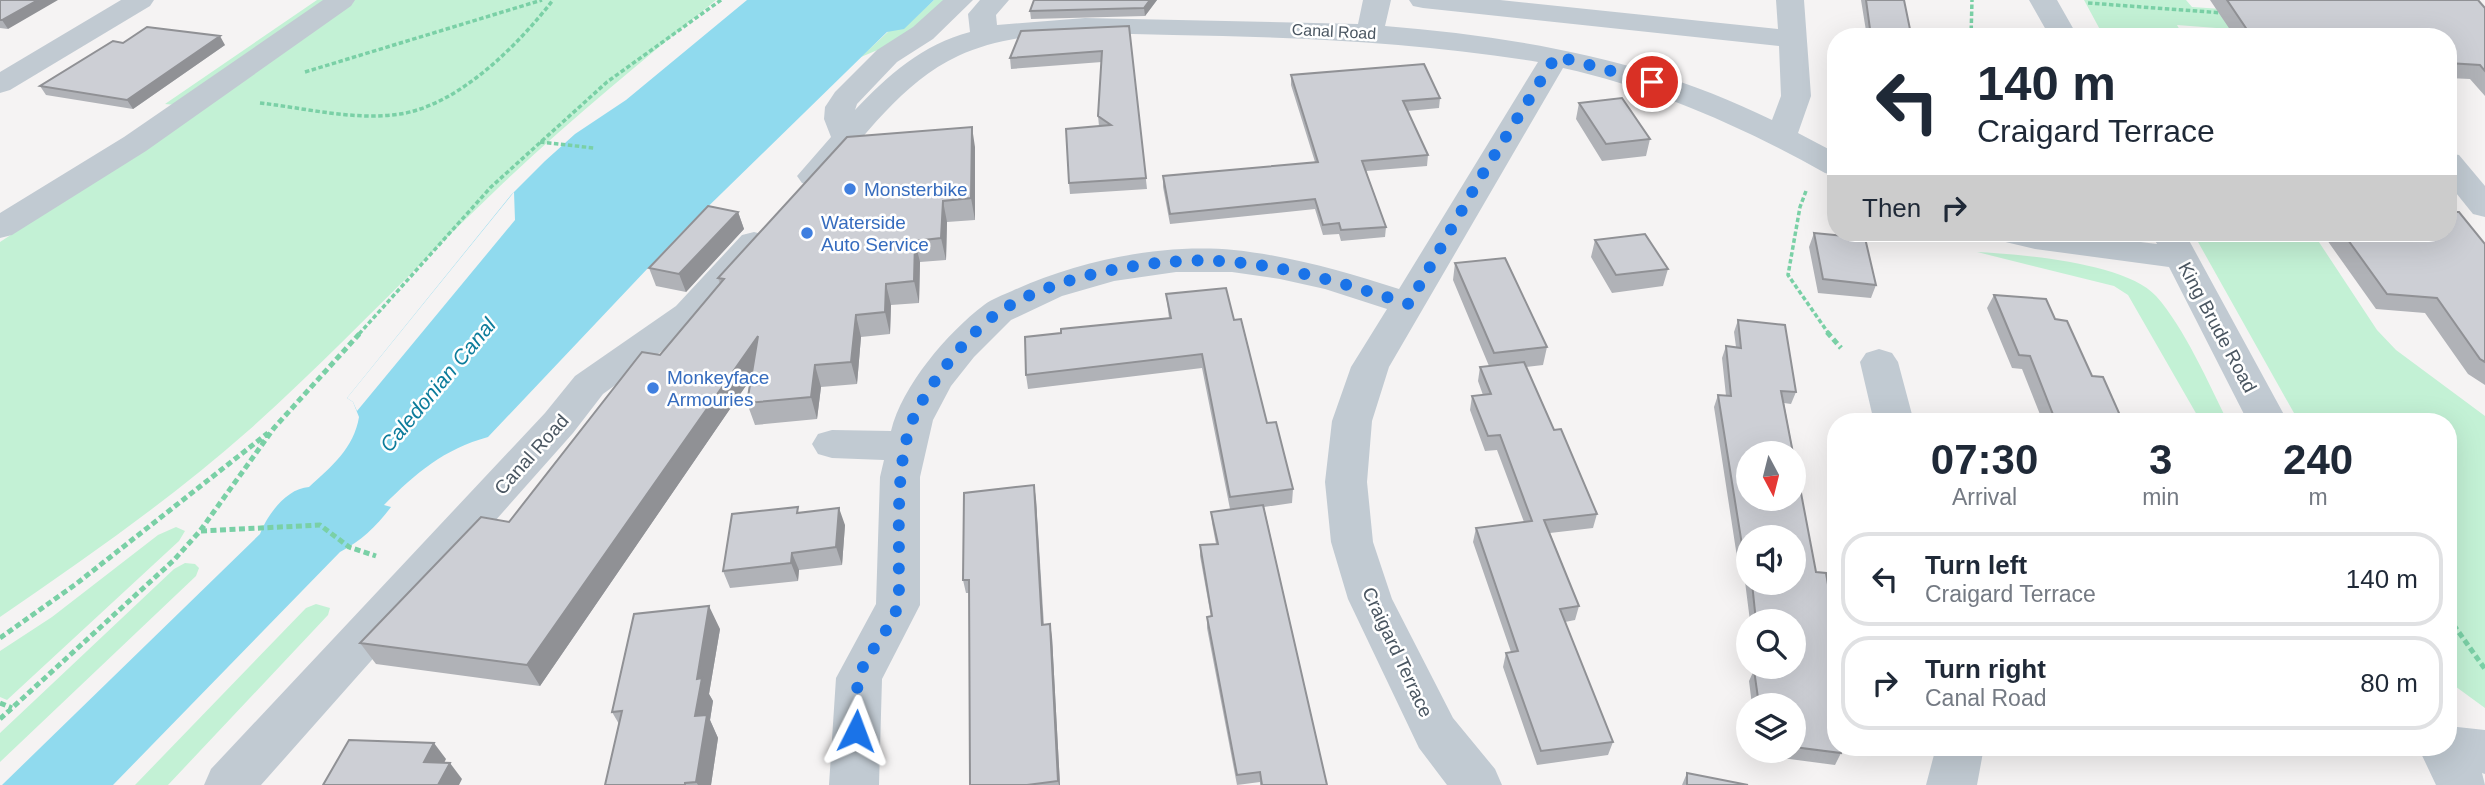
<!DOCTYPE html>
<html lang="en">
<head>
<meta charset="utf-8">
<style>
  body { margin:0; font-family:Arial,sans-serif; background:#f6f6f7; color:#1f2937; height:100vh; display:flex; flex-direction:column; font-size:26px; white-space:nowrap }
  * { box-sizing:border-box; margin:0 }
  p { font-size:23px; color:#747a83 }
  .icon { flex:none; width:38px; height:38px; fill:none; stroke:currentColor; stroke-width:2; stroke-linecap:round; stroke-linejoin:round }
  .map { position:relative; flex:1; overflow:hidden }
  .drawer { position:absolute; left:1827px; top:413px; width:630px; height:343px; display:flex; flex-direction:column; background:#fff; border-radius:28px; box-shadow:0 7px 28px #0002 }
  .drawer>* { flex:none }
  .guide { position:absolute; left:1827px; top:28px; width:630px; height:214px; border-radius:28px; box-shadow:0 7px 28px #0002; background:#fff; color:#1f2937; overflow:hidden }
  .needle { width:46px; rotate:173deg }
  .controls { position:absolute; left:1736px; top:441px; display:grid; gap:14px }
  .controls a { display:grid; place-items:center; width:70px; height:70px; border-radius:50%; background:#fff; box-shadow:0 7px 28px #0002; font-size:35px }
  .pin { position:absolute; display:grid; place-items:center; width:60px; height:60px; color:#fff; margin:-30px; border:4px solid #fff; border-radius:50%; box-shadow:0 2px 7px #0007 }
  .me { position:absolute; width:77px; margin:-38px; rotate:3deg; stroke-linejoin:round; filter:drop-shadow(0 0 5px #0008) }
  .turn { display:flex; align-items:center; gap:24px; height:147px; padding:0 35px; font-size:32px }
  .turn .icon { width:91px; height:91px; stroke-width:2.5 }
  .turn b { display:block; font-size:49px; line-height:60px }
  .then { display:flex; align-items:center; height:66px; padding:0 35px; background:#0003; gap:14px; font-size:26px }
  .eta { display:flex; justify-content:space-evenly; align-items:center; height:119px; text-align:center }
  .eta b { font-size:42px; font-weight:700; line-height:49px }
  ul { padding:0; list-style:none }
  li { display:flex; align-items:center; gap:21px; height:94px; margin:0 14px 10px; padding:0 21px; border:4px solid #e0e1e3; border-radius:28px }
  li div { flex:1 }
  li b { display:block; font-size:26px }
  li em { font-style:normal }
  .map>svg:first-child { display:block }
  .green { fill:#c3f1d5 }
  .water { fill:#90daee }
  .pier { fill:#f5f3f3 }
  .lines { fill:none; stroke-linecap:round; stroke-linejoin:round }
  .path-far1 { stroke:#7ad0a6; stroke-width:3.5; stroke-dasharray:4.5 2.5; stroke-linecap:butt }
  .path { stroke:#7ad0a6; stroke-width:5; stroke-dasharray:6 3.5; stroke-linecap:butt }
  .minor { fill:#c1cad2; fill-rule:evenodd }
  .wall { fill:#b0b2b7; fill-rule:evenodd }
  .shaded-wall { fill:#909195 }
  .building { fill:#cdcfd5; stroke:#909195; stroke-width:2 }
  .route { stroke:#1a73e8; stroke-width:12; stroke-dasharray:0 21.6 }
  .shop-dot { fill:#3f7fe0; stroke:#fff; stroke-width:2.5 }
  .labels { text-anchor:middle; stroke-width:5; stroke-linejoin:round; paint-order:stroke }
  .far-street-label { font-size:16px; fill:#4a5661; stroke:#fff }
  .shop-label { font-size:19px; fill:#366cbe; stroke:#fff; text-anchor:start }
  .street-label { font-size:19px; fill:#4a5661; stroke:#fff }
  .water-label { font-size:21px; font-style:italic; fill:#0c7c9b; stroke:#fff }
</style>
</head>
<body>
<div class="map">
<svg width="2485" height="785" viewBox="0 0 2485 785">
  <rect width="100%" height="100%" fill="#f5f3f3"/>
  <!-- green -->
  <path class="green" d="M317,0h399c-75,62 -150,123 -220,190 -83,79 -161,163 -247,240 -78,69 -163,128 -249,187v-375l116,-76 82,-59 -33,-3z
    M934,0h15l-43,38 -45,19 30,-28 13,-1z
    M2084,0h102l6,7 145,10 -1,20 -159,-12 7,12h-80z
    M2193,233h120l64,97 19,20 89,66v292l-37,-27v-259h-149z
    M1977,252c43,2 150,11 179,44 28,31 53,88 72,126h-27l-73,-127 -14,-9z
    M176,527l9,4 -6,10 -172,159 -7,-3v-46l52,-34 106,-82z
    M185,563l10,1 4,4 -3,8 -196,186v-29l174,-164z
    M316,604l14,4 -2,7 -160,170h-33l171,-177z"/>
  <!-- water -->
  <path class="water" d="M747,0h187l-30,29 -17,3 -203,198 -196,207c-44,12 -72,36 -104,68l7,2c-15,20 -30,34 -51,45l-227,233h-111l258,-251c7,-19 27,-46 49,-47 22,-20 45,-39 50,-70l-6,-15 -6,-4 164,-203 34,-34 30,-27 51,-34z"/>
  <!-- pier -->
  <path class="pier" d="M514,192l1,28 -158,191 -4,-9 -6,-4z"/>
  <g class="lines">
    <!-- path-far1 -->
    <path class="path-far1" d="M2088,3l135,10
      M1971,37l1,-37
      M305,72l237,-72
      M260,103c45,5 95,18 140,11 59,-9 118,-69 153,-114
      M540,142l54,6
      M1806,191l-6,16 -12,68 41,59
      M359,334l132,-147 116,-105 114,-82"/>
    <!-- path -->
    <path class="path" d="M1827,332l14,16
      M201,531l119,-6 29,22 27,9
      M2448,617l37,52
      M0,638l76,-54 192,-151
      M0,703l12,5
      M0,719l174,-159 26,-29 74,-103 87,-96"/>
    <!-- minor -->
    <path class="minor" d="M121,0h33l-4,6 -140,84 -10,3v-21z
      M323,0h32l-4,6 -205,145 -134,84 -12,3v-25l124,-76z
      M943,0h30l-40,39 -36,23 -40,42 -2,6c32,-34 68,-66 115,-78l-2,-18 12,-14h29l-13,15 1,10 88,-7 273,6 5,-24h28l-6,26c134,11 266,34 387,94l9,-24 -2,-50 -356,-38 -10,-2 -4,-6h91l278,29 -2,-29h28l7,96 -13,37 38,20v23l-11,-3c-84,-47 -168,-84 -262,-105l-174,299 -17,54 -5,61 6,60 19,57 61,119 42,51 7,16h-55l-28,-37 -71,-149 -17,-57 -6,-60 7,-61 19,-54 36,-58 -62,-20 -45,-10 -48,-7h-56l-62,9 -52,15 -51,24 -37,37 -23,29 -18,34 -13,57v128l-38,74 -3,106h-50l7,-107 40,-74 4,-127 4,-17 -52,-2 -14,-4 -6,-10 6,-10 14,-4 59,1c11,-45 56,-98 93,-126 8,-6 19,-10 28,-14 66,-30 149,-48 222,-41 57,6 111,22 165,39l139,-227c-121,-20 -243,-25 -365,-27 -71,-1 -150,-9 -215,21 -56,26 -95,82 -134,127l-11,3 -11,-3 -5,-7 34,-39 -7,-18 1,-12 10,-15 42,-42 36,-23z
      M2029,0h28l21,37h-28z
      M2448,153l11,2 26,31v31l-12,-3 -25,-31z
      M754,232l12,3 5,7 -69,80 -99,72 -30,39 -312,352h-57l7,-16 334,-356 30,-37 101,-70 66,-71z
      M1992,233h76l89,11 -6,-11h34l103,189h-40l-79,-155 -134,-18 -38,-9z
      M1879,349l13,4 6,9 16,60h-40l-14,-60 6,-9z
      M2448,726l37,4v44l-3,-1 3,12h-49l-18,-38h30z
      M1936,747h48l-7,38h-51z"/>
  </g>
  <!-- wall -->
  <path class="wall" d="M0,0l8,29 -8,-1z
    M1034,0h123l-12,16 -114,3 -1,-8z
    M1861,0h43l7,34 -1,3h-43z
    M2210,0h268l7,8v88l-15,-17 -22,-1v-41h-213z
    M1129,26l18,163 -77,5 -1,-11 30,-57 -1,-10 4,-54 -91,7 -1,-11z
    M123,43l102,2 -92,64 -87,-14 -6,-9z
    M1291,75l149,23 -1,10 -32,3 21,44 -1,11 -61,5 20,56 -1,10 -44,4 -2,-7 -16,1 -8,-26 -145,15 -7,-37v-11l152,-14 -24,-77z
    M1579,103l71,36 -4,17 -44,5 -26,-42z
    M975,147v73l-28,2 -1,38 -26,2 -1,41 -28,2 -1,29 -29,3 -4,47 -36,3 -4,32 -62,6 -8,-22 4,-25 -211,308 -164,-22 -16,-21 149,-121 151,-167 60,-71 -2,-6z
    M738,212l6,17 -58,63 -30,-6 -7,-18z
    M1814,233l62,52 -5,13 -53,-5 -9,-46z
    M2322,233h126l37,11v141l-17,-11 -43,-61 -49,-4z
    M1595,240l73,29 -5,17 -51,7 -21,-36z
    M1455,263l92,84 -4,18 -17,2 28,63 43,84 -4,14 -43,5 29,73 -4,14 -10,2 48,120 -5,13 -71,10 -34,-98 3,-14 5,-1 -38,-110 3,-14 48,-6 -27,-72 -12,1 -15,-41 2,-14 11,-1 -5,-14 2,-14 9,-1 -36,-86z
    M1166,294l68,26 33,103 26,66 -1,14 -28,4 63,278h-67v-3l-23,3 -30,-157v-11h4l-11,-61v-11l16,-1 -4,-21 -1,-11 19,-3 -28,-141 -174,21 -2,-14 35,-42 108,-15z
    M1994,295l61,24 68,103h-80l-21,-53 -10,-1 -25,-60z
    M1738,320l58,72 -5,12 -7,-1 32,169 20,59v68l-4,-1 9,55 -6,12 -76,-10 -1,-4h36v-46h-42l-3,-24 5,-11h1v-3h39v-46h-44l-8,-63 -5,-1 -23,-150 4,-12 8,1 -4,-38 4,-12 10,1 -2,-15zM1748,537l46,46h-46z
    M1036,499l8,126 8,12 8,148h-90l-1,-192h-3l-3,-13z
    M800,513l45,12 -3,40 -43,5 -1,11 -68,7 -7,-17z
    M720,629l-11,65 4,7 -3,19 8,18 -7,47h-106l14,-61 -7,-12z
    M1687,773l61,12h-66z"/>
  <!-- shaded-wall -->
  <path class="shaded-wall" d="M38,0h20l-50,29 -6,-9z
    M1150,0h7l-12,16 -1,-8z
    M220,36l5,9 -92,64 -6,-9z
    M972,127l3,20v73l-4,-22z
    M943,201l4,21 -1,38 -5,-22z
    M738,212l6,17 -58,63 -7,-18z
    M915,241l5,21 -1,41 -5,-22z
    M886,284l5,21 -1,29 -5,-22z
    M856,315l5,22 -4,47 -6,-22z
    M758,336l7,22 -225,328 -13,-21z
    M815,365l6,22 -4,32 -6,-22z
    M1034,485l2,14 8,139 -2,-13z
    M839,508l6,17 -3,40 -6,-18z
    M792,553l7,17 -1,11 -7,-18z
    M709,606l11,23 -11,65 4,7 -3,19 8,18 -7,47h-13l-2,-3 -1,-66 2,-37z
    M1050,624l2,13 8,148h-1l-1,-4z
    M434,743l12,16 -9,19 -13,-16z
    M450,763l12,16 -3,6h-21z"/>
  <!-- building -->
  <path class="building" d="M0,0h38l-36,20h-2z
    M1034,0h116l-6,8 -114,3z
    M1866,0h38l7,34 -41,-5z
    M2227,0h251l7,8v63l-5,-6 -32,-2v-26h-107l-25,-1 1,1h-65z
    M1129,26l17,152 -77,5 -3,-54 45,-4 -13,-9 4,-65 -92,7 11,-27z
    M147,27l73,9 -93,64 -87,-14 73,-45 10,2z
    M1424,64l16,34 -37,3 25,54 -66,6 24,66 -45,3 -2,-7 -16,2 -8,-26 -145,15 -7,-38 155,-14 -27,-87z
    M1622,98l28,41 -44,5 -27,-41z
    M972,127l-1,71 -28,3 -2,37 -26,3 -1,40 -28,3 -1,28 -29,3 -5,47 -36,3 -4,32 -64,6 11,-67 -231,329 -167,-22 121,-126 28,5 133,-170 18,3 64,-76 -6,-1 129,-141z
    M708,206l30,6 -59,62 -30,-6z
    M2448,212h11l26,32v118l-5,-3 -43,-61 -50,-4 -44,-61h105z
    M1814,233l51,5 11,47 -53,-6z
    M1645,234l23,35 -52,6 -21,-35z
    M1505,258l42,89 -53,6 -39,-90z
    M1226,288l8,32 7,-1 26,104 9,-1 17,67 -63,8 -28,-143 -176,21 -1,-38 36,-4v-4l110,-11 -5,-24z
    M1994,295l52,4 9,20 12,2 25,55 11,1 20,45h-67l-26,-66 -11,-1z
    M1738,320l47,5 11,67 -15,-1 12,62h-45v46h46v-43l22,116 10,1 10,58v55l-7,-1 7,37v25h4l1,6 -47,-6v-42h-35l-5,-35 8,1v-4h32v-46h-38l-4,-38h42v-46h-46v18l-1,-9 -5,-1 -24,-150 13,1 -5,-50 15,2z
    M1524,362l30,68 7,-1 36,85 -53,6 35,86 -19,3 53,133 -72,9 -35,-98 12,-2 -42,-123 56,-7 -32,-86 -12,1 -16,-40 19,-2 -11,-27z
    M1034,485l8,140 8,-1 8,157 -31,4h-57l-1,-205h-6l1,-87z
    M1263,505l64,280h-65l-2,-13 -23,3 -30,-158 5,-1 -12,-71 18,-1 -7,-32z
    M798,507l-1,6 42,-5 -3,39 -44,6 -1,10 -68,8 9,-57z
    M709,606l-12,73 5,-1 -7,38 12,-1 -11,67 -11,1v2h-80l17,-74 -10,1 22,-98z
    M349,740l85,3 -10,19 26,1 -12,22h-115z
    M1687,773l61,12h-61z"/>
  <g class="lines">
    <!-- route -->
    <path class="route" d="M856,731c1,-16 -1,-37 3,-53 6,-25 35,-50 39,-75 2,-12 0,-25 1,-37 0,-45 -3,-105 14,-147 14,-33 56,-87 86,-107 59,-39 166,-57 235,-50 61,6 118,24 175,42l70,-124 77,-124 96,26"/>
  </g>
  <!-- markers -->
  <g class="shop-dot">
    <circle cx="850" cy="189" r="7"/>
    <circle cx="807" cy="233" r="7"/>
    <circle cx="653" cy="388" r="7"/>
  </g>
  <g class="labels">
    <!-- far-street labels -->
    <g class="far-street-label">
      <text transform="translate(1334 31) rotate(3)" y="6">Canal Road</text>
    </g>
    <!-- shop labels -->
    <g class="shop-label">
      <text x="864" y="196">Monsterbike</text>
      <text x="821" y="229">Waterside<tspan x="821" dy="22">Auto Service</tspan></text>
      <text x="667" y="384">Monkeyface<tspan x="667" dy="22">Armouries</tspan></text>
    </g>
    <!-- street labels -->
    <g class="street-label">
      <text transform="translate(2218 327) rotate(62)" y="7">King Brude Road</text>
      <text transform="translate(531 454) rotate(-48)" y="7">Canal Road</text>
      <text transform="translate(1398 652) rotate(65)" y="7">Craigard Terrace</text>
    </g>
    <!-- water labels -->
    <g class="water-label">
      <text transform="translate(438 385) rotate(-50)" y="7">Caledonian Canal</text>
    </g>
  </g>
</svg>
<div class="controls">
<a><svg class="needle" viewBox="-14 -14 28 28"><path d="M0-13l5 13h-10z" fill="#e53935"/><path d="M0 13l5-13h-10z" fill="#747a83"/></svg></a>
<a><svg class="icon" aria-label="sound" viewBox="0 0 24 24"><path d="M4 9h4l5-4v14l-5-4H4zM17 9q2 3 0 6"/></svg></a>
<a><svg class="icon" aria-label="search" viewBox="0 0 24 24"><circle cx="10" cy="10" r="6"/><path d="M15 15l6 6"/></svg></a>
<a><svg class="icon" aria-label="layers" viewBox="0 0 24 24"><path d="M12 4l9 5-9 5-9-5zM3 14l9 5 9-5"/></svg></a>
</div>
<div class="pin" style="left:1652px;top:82px;background:#d93025"><svg class="icon" aria-label="arrive" viewBox="0 0 24 24"><path d="M6 21V4h12l-3 4 3 4H6"/></svg></div>
<svg class="me" style="left:856px;top:731px" viewBox="-20 -20 40 40"><path d="M0-17L14 15 0 8-14 15z" fill="#1a73e8" stroke="#fff" stroke-width="4"/></svg>
<div class="guide">
<div class="turn"><svg class="icon" aria-label="left" viewBox="0 0 24 24"><path d="M17 20v-9H6M10 6l-5 5 5 5"/></svg><div><b>140 m</b>Craigard Terrace</div></div>
<div class="then">Then<svg class="icon" aria-label="right" viewBox="0 0 24 24"><path d="M7 20v-9h11M14 6l5 5-5 5"/></svg></div>
</div>
<section class="drawer">
<div class="eta">
<div><b>07:30</b><p>Arrival</p></div>
<div><b>3</b><p>min</p></div>
<div><b>240</b><p>m</p></div>
</div>
<ul>
<li><svg class="icon" aria-label="left" viewBox="0 0 24 24"><path d="M17 20v-9H6M10 6l-5 5 5 5"/></svg><div><b>Turn left</b><p>Craigard Terrace</p></div><em>140 m</em></li>
<li><svg class="icon" aria-label="right" viewBox="0 0 24 24"><path d="M7 20v-9h11M14 6l5 5-5 5"/></svg><div><b>Turn right</b><p>Canal Road</p></div><em>80 m</em></li>
</ul>
</section>
</div>
</body>
</html>
